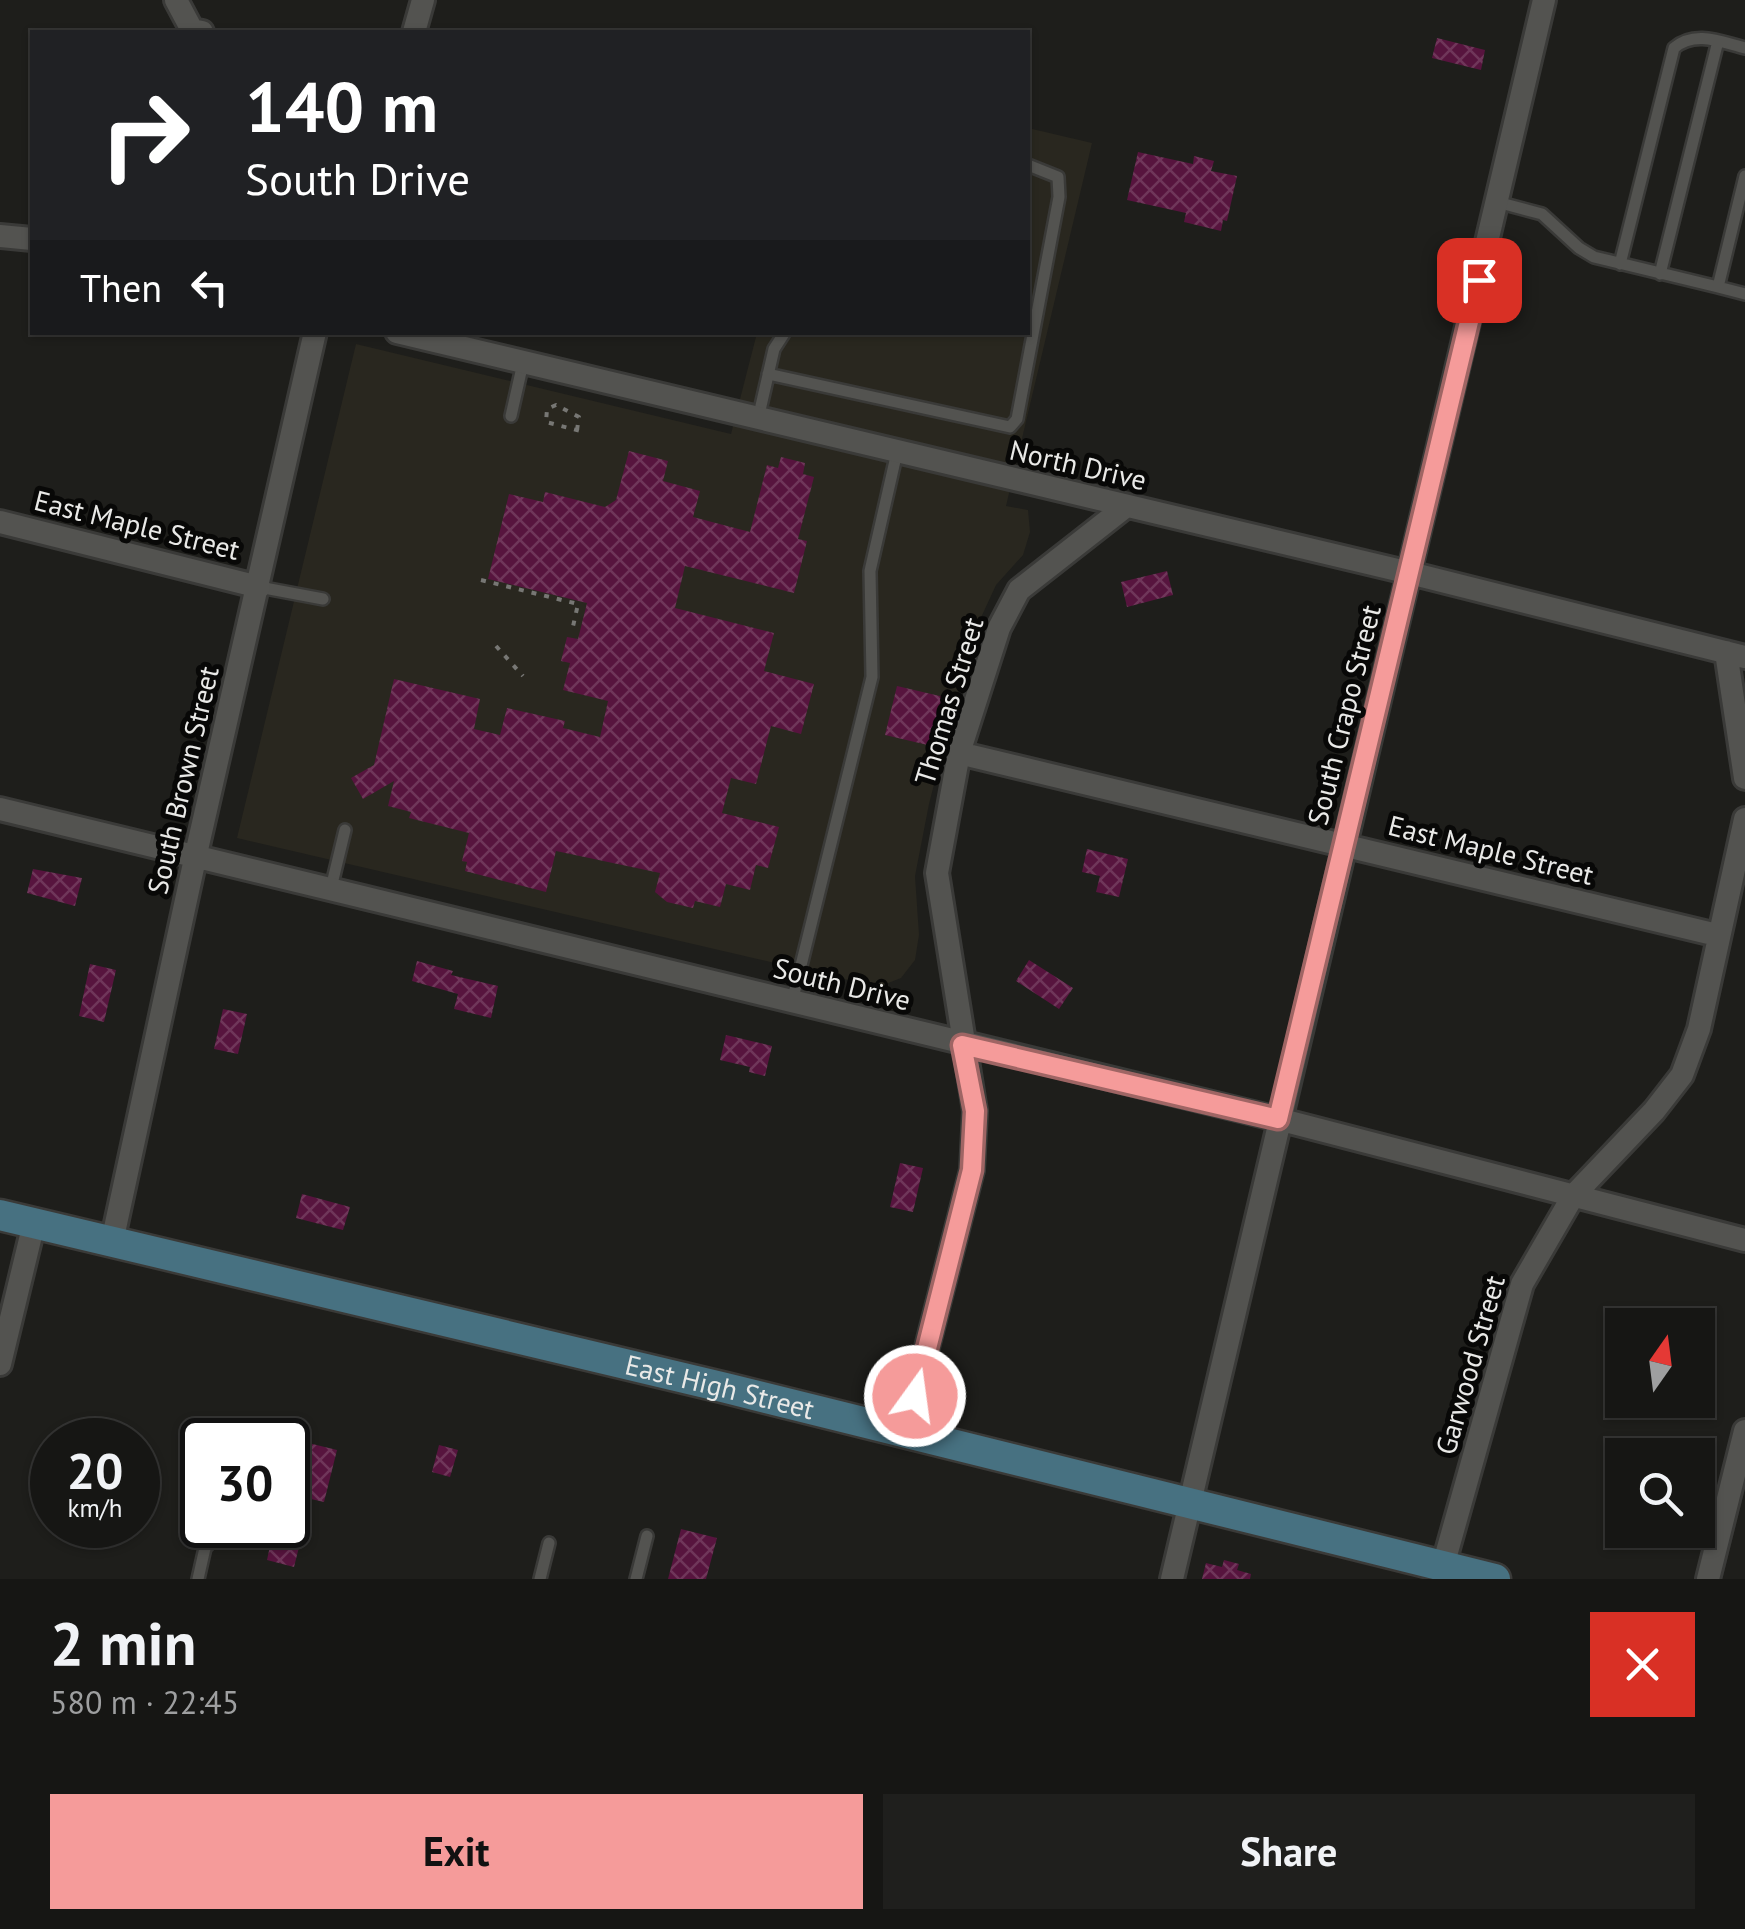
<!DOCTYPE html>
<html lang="en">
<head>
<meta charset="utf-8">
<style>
  body { margin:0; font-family:"PT Sans",sans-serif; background:#1f1f1d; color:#f1f3f6; height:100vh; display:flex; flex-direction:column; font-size:38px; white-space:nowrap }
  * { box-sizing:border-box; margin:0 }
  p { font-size:32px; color:#9e9fa0 }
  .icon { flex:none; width:55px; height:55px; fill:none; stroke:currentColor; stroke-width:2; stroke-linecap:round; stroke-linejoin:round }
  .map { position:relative; height:1579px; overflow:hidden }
  .details { display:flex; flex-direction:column; background:#161614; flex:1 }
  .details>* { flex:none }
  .banner { position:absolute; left:30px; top:30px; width:1000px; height:305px; border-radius:0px; box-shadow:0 2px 8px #0004,0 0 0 2px #353534; background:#202124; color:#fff; overflow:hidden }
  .needle { width:65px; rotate:14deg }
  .tools { position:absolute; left:1605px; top:1308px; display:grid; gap:20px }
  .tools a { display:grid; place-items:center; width:110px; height:110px; border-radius:0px; background:#161614; box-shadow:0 2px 8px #0004,0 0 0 2px #353534; font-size:50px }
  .speed { position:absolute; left:30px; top:1418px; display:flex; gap:20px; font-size:50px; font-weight:700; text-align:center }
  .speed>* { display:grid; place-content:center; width:130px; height:130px; border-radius:50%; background:#161614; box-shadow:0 2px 8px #0004,0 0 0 2px #353534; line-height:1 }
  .speed small { font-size:25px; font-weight:400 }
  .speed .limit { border:5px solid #111; border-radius:15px; background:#fff; color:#111 }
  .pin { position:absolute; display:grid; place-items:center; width:85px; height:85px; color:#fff; margin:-42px; border-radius:20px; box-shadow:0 5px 15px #0006 }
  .me { position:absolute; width:110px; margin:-55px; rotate:14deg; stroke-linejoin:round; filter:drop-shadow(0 0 8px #0008) }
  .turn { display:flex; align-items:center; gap:35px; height:210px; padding:0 50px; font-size:45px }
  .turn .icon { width:130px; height:130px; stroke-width:2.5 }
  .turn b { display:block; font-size:70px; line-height:85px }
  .then { display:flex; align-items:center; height:95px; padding:0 50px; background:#0003; gap:20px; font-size:38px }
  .round { display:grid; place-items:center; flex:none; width:105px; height:105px; border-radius:0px; background:#1f1f1d }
  .overview { display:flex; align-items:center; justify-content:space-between; height:170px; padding:0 50px }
  h1 { font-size:60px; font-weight:700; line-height:75px }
  .action { display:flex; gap:20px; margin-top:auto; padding:20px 50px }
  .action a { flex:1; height:115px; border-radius:0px; background:#f59b9a; color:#111; font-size:40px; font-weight:700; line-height:115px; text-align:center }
  .action a+a { background:#1f1f1d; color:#f1f3f6 }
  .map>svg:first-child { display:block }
  .built { fill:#29271f }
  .building { fill:url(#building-cross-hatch) }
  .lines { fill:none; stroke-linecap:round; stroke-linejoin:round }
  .lane-casing { stroke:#3a3a38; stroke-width:16 }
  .street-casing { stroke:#3a3a38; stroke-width:28 }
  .secondary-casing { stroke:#3a3a38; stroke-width:35 }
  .path { stroke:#777774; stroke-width:4; stroke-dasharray:5 8; stroke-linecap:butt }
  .lane { stroke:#535350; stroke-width:11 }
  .street { stroke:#535350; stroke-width:22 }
  .secondary { stroke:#477181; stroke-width:30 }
  .route-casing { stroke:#9f6564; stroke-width:25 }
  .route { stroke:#f59b9a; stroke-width:18 }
  .labels { text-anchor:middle; stroke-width:10; stroke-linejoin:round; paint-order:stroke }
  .street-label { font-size:28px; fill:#e9e9e7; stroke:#080807 }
</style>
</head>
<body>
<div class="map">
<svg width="1745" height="1579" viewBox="0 0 1745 1579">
  <defs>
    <pattern id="building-cross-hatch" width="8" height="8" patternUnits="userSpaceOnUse" patternTransform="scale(2.5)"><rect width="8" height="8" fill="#57143e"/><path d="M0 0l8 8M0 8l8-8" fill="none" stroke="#6f365a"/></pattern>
  </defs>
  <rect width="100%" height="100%" fill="#1e1e1b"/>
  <!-- built -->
  <path class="built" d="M1028,128l64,15 -86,363 22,4 2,22 -7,23 -27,30 -24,52 -43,167 -14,72 4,59 -4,25 -14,18 -23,9 -641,-149 119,-494 375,90 26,-101 271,-1z"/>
  <!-- building -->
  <path class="building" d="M1437,38l48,12 -4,20 -49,-12z
    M1138,152l55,12 1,-8 20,5 -3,10 26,5 -10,45 -4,-1 -2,11 -37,-9 2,-9 -59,-13z
    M629,451l39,10 -5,20 37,10 -7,26 57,15 17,-67 11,3 3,-11 24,6 -2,11 11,3 -16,62 9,2 -13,52 -109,-27 -10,42 99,25 -10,38 50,13 -13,50 -30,-8 -15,58 -25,-6 -9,35 57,14 -11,41 -12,-3 -6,25 -24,-6 -6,23 -25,-6 -2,7 -26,-6 -12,-10 5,-19 -104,-22 -10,41 -81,-21 2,-9 -5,-1 7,-28 -60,-15 2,-6 -23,-6 6,-25 -31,18 -12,-21 23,-13 20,-86 86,20 -6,30 26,6 7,-27 58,13 -2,7 37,9 8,-36 -45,-11 7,-27 -9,-2 6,-24 11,2 9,-36 -99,-24 21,-85 34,8 2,-10 60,15 11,-7z
    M1167,571l6,24 -46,12 -6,-25z
    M897,686l47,11 -12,49 -47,-11z
    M1087,849l41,10 -9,38 -23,-5 4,-16 -18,-4z
    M33,869l49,9 -7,28 -48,-13z
    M1029,960l44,28 -14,21 -43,-28z
    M417,961l36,10 -2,4 47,11 -7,32 -37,-9 4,-15 -46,-13z
    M90,964l26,6 -12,52 -25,-6z
    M223,1009l24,5 -9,40 -24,-5z
    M726,1035l46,11 -7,30 -16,-4 1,-5 -30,-7z
    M900,1163l23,5 -10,44 -23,-5z
    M302,1194l48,13 -7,23 -47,-12z
    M288,1438l49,12 -13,52 -13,-3 -17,68 -27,-7 3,-14 -11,-2 5,-19h24z
    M439,1445l19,5 -8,27 -18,-5z
    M681,1529l36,9 -11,41h-38z
    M1224,1560l15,4 -2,6 14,4 -1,5h-48l4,-16 16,4z"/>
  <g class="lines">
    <!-- lane casing -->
    <g class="lane-casing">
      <path id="lane" d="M1497,202l45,12 37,34 15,9 124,30 27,-111
        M1620,264l54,-216c21,-18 47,-6 71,0
        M1660,274l58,-233
        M1718,287l27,7
        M768,374l242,53 7,-8 42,-222 -1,-20 -30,-12
        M511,416l12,-53
        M758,419l16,-70 11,-17
        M259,587l64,12
        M331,888l14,-58
        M792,1002l80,-325 -2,-106 27,-119
        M202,1480l-5,20 5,15
        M205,1548l21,-23
        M198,1579l7,-31 1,-23
        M540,1579l9,-36
        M636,1579l11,-43"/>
    </g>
    <!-- street casing -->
    <g class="street-casing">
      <path id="street" d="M176,0l16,30 10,2
        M414,32l9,-32
        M0,236l32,3
        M397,332l1013,241 335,84
        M0,522l259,65
        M1726,652l19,126
        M959,753l758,182
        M0,809l1278,310 467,121
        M112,1242l84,-388 119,-522
        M0,1364l34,-141
        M905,1434l67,-264 3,-59 -38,-238 22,-120 40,-125 20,-38 106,-83
        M1443,1566l79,-282 51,-88 81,-85 28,-36 17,-46 46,-210
        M1172,1579l372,-1579
        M1708,1579l37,-148"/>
    </g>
    <!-- secondary casing -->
    <g class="secondary-casing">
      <g id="secondary">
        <path id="s1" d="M0,1215l726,173 769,191"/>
      </g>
    </g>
    <!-- path -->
    <path class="path" d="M577,430l2,-13 -23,-12 -9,4 -1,13 38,10
      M481,580l97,24 -6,27
      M496,646l27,30"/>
    <!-- lane -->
    <use href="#lane" class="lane"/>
    <!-- street -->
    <use href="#street" class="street"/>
    <!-- secondary -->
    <use href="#secondary" class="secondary"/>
  </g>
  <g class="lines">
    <!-- route casing -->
    <g class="route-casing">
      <path id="route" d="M915,1396l57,-226 3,-59 -13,-66 316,74 201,-839"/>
    </g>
    <!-- route -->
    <use href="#route" class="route"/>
  </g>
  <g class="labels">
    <!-- street labels -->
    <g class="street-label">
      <text transform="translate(1078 465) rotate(13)" y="10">North Drive</text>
      <text transform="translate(137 525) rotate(14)" y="10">East Maple Street</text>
      <text transform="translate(949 701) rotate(-73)" y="10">Thomas Street</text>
      <text transform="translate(1344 715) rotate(-76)" y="10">South Crapo Street</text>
      <text transform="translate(183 780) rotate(-77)" y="10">South Brown Street</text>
      <text transform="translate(1491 850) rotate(14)" y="10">East Maple Street</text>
      <text transform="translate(842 984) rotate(14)" y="10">South Drive</text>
      <text transform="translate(1470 1365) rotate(-74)" y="10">Garwood Street</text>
      <text dy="10" stroke="none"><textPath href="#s1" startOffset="740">East High Street</textPath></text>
    </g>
  </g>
</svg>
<div class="tools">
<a><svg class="needle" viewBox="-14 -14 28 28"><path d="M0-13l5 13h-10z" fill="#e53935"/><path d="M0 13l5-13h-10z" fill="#9e9fa0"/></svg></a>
<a><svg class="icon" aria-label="search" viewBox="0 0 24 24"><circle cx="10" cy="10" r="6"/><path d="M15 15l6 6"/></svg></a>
</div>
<div class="speed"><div>20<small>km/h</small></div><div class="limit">30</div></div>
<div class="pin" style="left:1479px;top:280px;background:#d93025"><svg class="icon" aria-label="arrive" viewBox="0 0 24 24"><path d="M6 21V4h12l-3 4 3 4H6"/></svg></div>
<svg class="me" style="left:915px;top:1396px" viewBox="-20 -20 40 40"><circle r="17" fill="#f59b9a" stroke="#fff" stroke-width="3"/><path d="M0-11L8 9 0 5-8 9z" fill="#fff"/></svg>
<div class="banner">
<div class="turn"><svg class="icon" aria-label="right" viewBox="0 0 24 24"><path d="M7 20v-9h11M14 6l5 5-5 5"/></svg><div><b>140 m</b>South Drive</div></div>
<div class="then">Then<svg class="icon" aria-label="left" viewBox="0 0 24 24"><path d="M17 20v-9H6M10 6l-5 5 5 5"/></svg></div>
</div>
</div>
<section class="details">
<div class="overview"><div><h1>2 min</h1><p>580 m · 22:45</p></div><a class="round" style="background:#d93025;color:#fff"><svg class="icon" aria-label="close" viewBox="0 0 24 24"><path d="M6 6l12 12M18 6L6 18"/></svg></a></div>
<div class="action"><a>Exit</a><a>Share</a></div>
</section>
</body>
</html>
